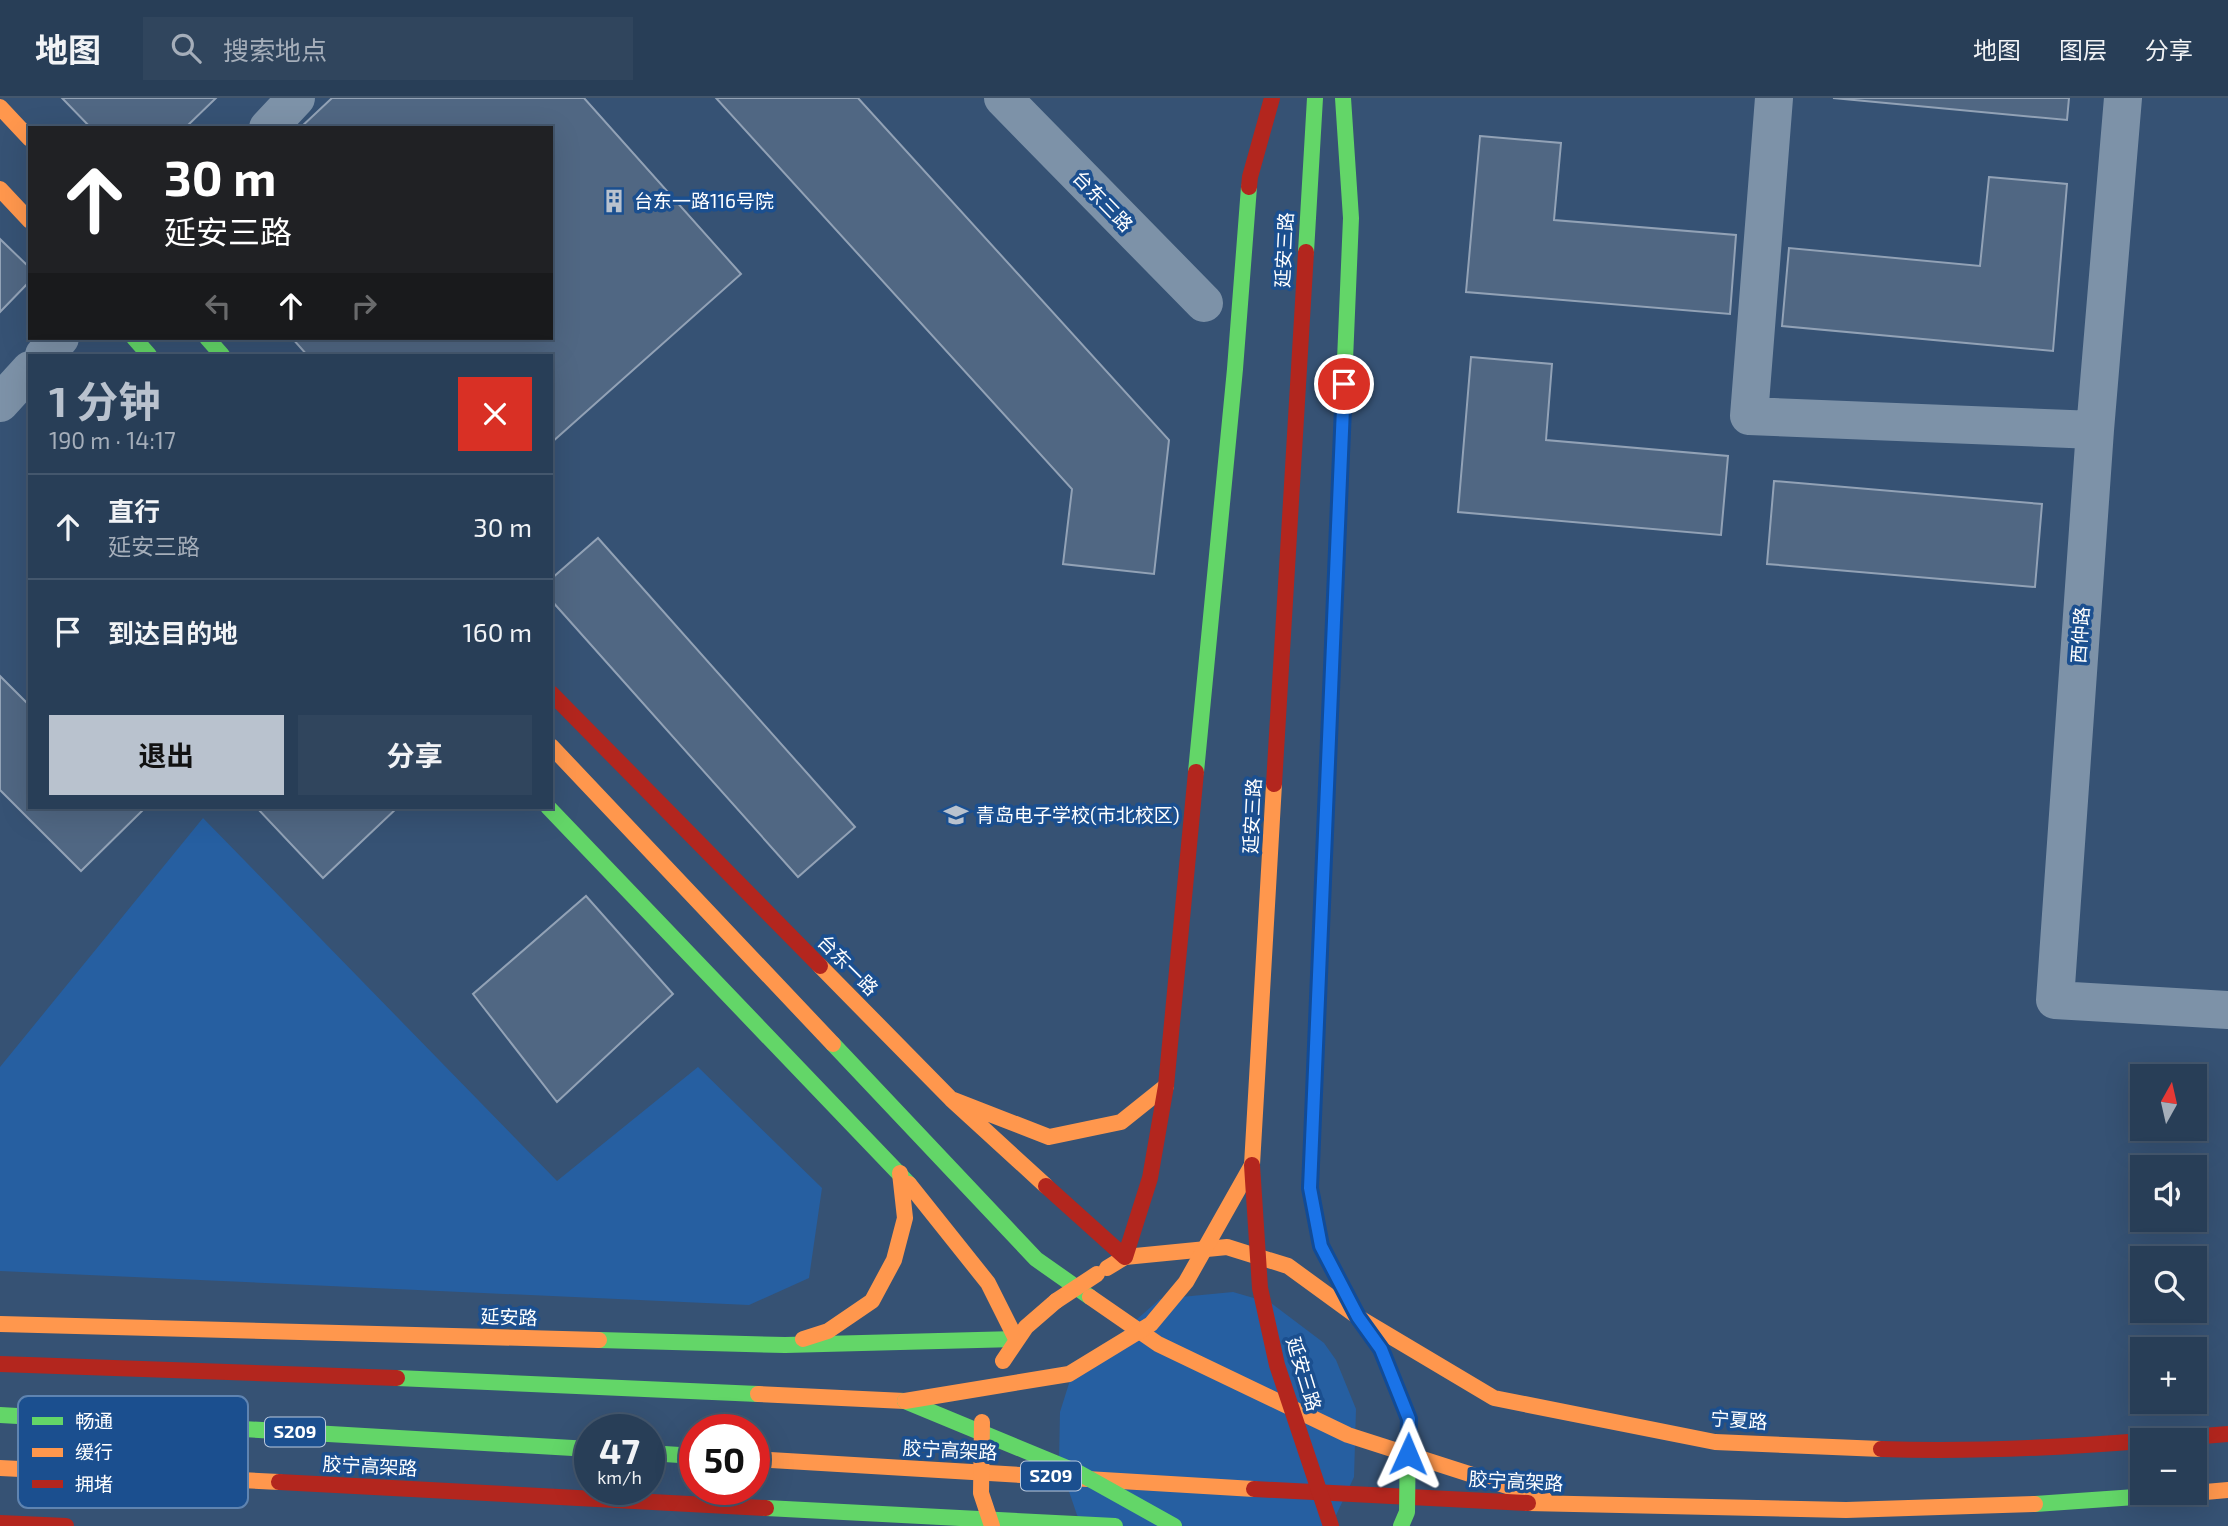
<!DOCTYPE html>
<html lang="zh">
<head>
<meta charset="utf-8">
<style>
  body { margin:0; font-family:"Exo 2","Noto Sans SC",sans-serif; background:#30455d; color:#f1f3f6; height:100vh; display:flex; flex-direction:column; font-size:26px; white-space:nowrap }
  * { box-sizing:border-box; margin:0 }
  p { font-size:23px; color:#a5aeba }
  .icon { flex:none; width:38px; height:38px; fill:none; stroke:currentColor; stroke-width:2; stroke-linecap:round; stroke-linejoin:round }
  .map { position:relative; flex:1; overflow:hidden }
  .drawer { position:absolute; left:28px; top:256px; width:525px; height:455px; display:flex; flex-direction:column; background:#283e57; border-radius:0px; box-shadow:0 7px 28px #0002,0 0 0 2px #44576d }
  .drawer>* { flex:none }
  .banner { position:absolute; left:28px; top:28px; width:525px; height:214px; border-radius:0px; box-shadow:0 7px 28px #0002,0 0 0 2px #44576d; background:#202124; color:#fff; overflow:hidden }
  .needle { width:46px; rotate:8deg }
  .fabs { position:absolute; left:2130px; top:966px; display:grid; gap:14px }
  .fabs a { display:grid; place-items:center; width:77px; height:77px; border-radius:0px; background:#283e57; box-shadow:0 7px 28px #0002,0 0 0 2px #44576d; font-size:35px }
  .speed { position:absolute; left:574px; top:1316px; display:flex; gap:14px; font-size:35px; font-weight:700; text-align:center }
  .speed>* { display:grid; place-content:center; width:91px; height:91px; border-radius:50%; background:#283e57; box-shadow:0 7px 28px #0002,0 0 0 2px #44576d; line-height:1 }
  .speed small { font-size:18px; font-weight:400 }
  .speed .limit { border:10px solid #d22; background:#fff; color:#111 }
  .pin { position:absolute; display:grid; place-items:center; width:60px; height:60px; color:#fff; margin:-30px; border:4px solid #fff; border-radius:50%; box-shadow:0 2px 7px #0007 }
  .me { position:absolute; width:77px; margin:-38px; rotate:1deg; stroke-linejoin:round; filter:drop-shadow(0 0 5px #0008) }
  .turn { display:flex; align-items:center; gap:24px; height:147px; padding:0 21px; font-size:32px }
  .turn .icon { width:91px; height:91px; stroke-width:2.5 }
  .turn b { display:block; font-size:49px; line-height:60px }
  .lanes { display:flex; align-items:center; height:66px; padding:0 21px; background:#0003; justify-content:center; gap:35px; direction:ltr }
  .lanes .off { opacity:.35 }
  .round { display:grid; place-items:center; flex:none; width:74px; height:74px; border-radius:0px; background:#30455d }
  .head { display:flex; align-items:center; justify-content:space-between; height:119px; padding:0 21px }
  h1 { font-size:42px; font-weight:700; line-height:52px; color:#b9c2ce }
  .cta { display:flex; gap:14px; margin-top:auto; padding:14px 21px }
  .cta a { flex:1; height:80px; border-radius:0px; background:#b9c2ce; color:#111; font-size:28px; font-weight:700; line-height:80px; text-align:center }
  .cta a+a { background:#30455d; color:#f1f3f6 }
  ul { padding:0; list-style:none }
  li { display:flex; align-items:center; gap:21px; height:105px; padding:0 21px; border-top:2px solid #44576d }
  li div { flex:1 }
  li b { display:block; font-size:26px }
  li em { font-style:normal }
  header { display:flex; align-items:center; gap:42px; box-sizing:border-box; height:98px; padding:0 35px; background:#283e57; border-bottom:2px solid #44576d }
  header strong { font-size:33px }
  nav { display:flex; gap:38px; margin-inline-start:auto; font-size:24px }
  .search { width:490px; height:63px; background:#30455d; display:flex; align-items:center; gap:18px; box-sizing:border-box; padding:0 24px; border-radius:0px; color:#a5aeba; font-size:26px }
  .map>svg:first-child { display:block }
  .green { fill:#265fa1 }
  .building { fill:#506783; stroke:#92a2b6; stroke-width:2 }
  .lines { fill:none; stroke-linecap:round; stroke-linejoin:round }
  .street { stroke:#7d92a8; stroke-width:38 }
  .fast { stroke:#63d668; stroke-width:16 }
  .slow { stroke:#ff974d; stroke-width:16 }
  .jam { stroke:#b3261e; stroke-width:16 }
  .fast-bridge { stroke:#63d668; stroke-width:16 }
  .slow-bridge { stroke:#ff974d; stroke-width:16 }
  .jam-bridge { stroke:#b3261e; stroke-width:16 }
  .route-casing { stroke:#114b97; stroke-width:18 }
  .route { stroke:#1a73e8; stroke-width:12 }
  .labels { text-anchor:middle; stroke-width:7; stroke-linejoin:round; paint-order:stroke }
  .shield { fill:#1b4f8f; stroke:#bbcadd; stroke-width:2 }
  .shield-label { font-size:18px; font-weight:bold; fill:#fff }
  .poi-label { font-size:19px; fill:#fff; stroke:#1b4f8f; text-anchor:start }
  .street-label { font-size:19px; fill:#fff; stroke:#1b4f8f }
  .key { fill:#1b4f8f; stroke:#5f84b1; stroke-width:2 }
  .key-label { font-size:19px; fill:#fff }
</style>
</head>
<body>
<header>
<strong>地图</strong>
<div class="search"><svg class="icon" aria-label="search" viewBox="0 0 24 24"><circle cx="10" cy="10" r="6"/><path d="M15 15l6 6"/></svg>搜索地点</div>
<nav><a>地图</a><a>图层</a><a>分享</a></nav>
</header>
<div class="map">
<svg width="2228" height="1428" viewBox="0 0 2228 1428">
  <rect width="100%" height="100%" fill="#365274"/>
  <!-- green -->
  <path class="green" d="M203,720l354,363 141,-114 124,121 -13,90 -60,27 -749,-34v-204z
    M1233,1194l38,11 53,40 12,17 20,49 -2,68 -23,49h-246l-8,-11 -18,-53 1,-50 11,-35 89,-78z"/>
  <!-- building -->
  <path class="building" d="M62,0h154l-31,30h-94z
    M332,0h252l157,176 -190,169v-88h-244l-15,-17h259v-210h-251z
    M716,0h142l311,342 -15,134 -91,-10 9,-75z
    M1833,0h236l-2,22z
    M1480,38l81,7 -7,77 182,15 -6,79 -264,-22z
    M1989,79l78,7 -14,167 -271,-25 7,-78 191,18z
    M0,141l30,29v13l-30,31z
    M1471,259l81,7 -6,76 182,16 -7,79 -263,-23z
    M1774,383l268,23 -7,83 -268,-23z
    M598,440l257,289 -57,50 -247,-277v-21z
    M0,578l30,30v101h116l-65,64 -81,-81z
    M256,709h142l-75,71z
    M586,798l87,98 -116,108 -84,-108z"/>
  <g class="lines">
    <!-- street -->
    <path class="street" d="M1003,0l201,205
      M1774,0l-25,318 346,14
      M2123,0l-28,332 -40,570 173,10
      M268,30l28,-30
      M44,257l16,-17
      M0,305l30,-33"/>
    <!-- fast -->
    <path class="fast" d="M1306,154l9,-154
      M134,240l15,17
      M207,240l15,17
      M1332,570l19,-450 -8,-120
      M1196,674l39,-403 14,-182
      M548,709l361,377
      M833,946l203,215 54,38
      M599,1242l186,5 231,-6
      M397,1280l361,16
      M0,1317l590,34
      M649,1355l46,3
      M2035,1406l158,-11
      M766,1410l349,18"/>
    <!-- slow -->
    <path class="slow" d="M0,9l30,32
      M0,91l30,32
      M551,648l282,298
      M820,868l131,133 95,87
      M951,1001l98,38 72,-15 45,-36
      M1252,1067l22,-381
      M909,1086l79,99 28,56
      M1107,1170l18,-11 102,-10 61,19 70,51 23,32 28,70 -1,11
      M1090,1199l68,47 190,91 196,63
      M1358,1219l136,81 221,44 166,7
      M0,1226l599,16
      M803,1241l25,-8 44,-30 22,-41 11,-42 -5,-45
      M1003,1263l23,-34 30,-26
      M758,1296l147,7
      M754,1361l500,30
      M0,1370l279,14
      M2194,1395l34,-3
      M1528,1405l318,7 189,-6"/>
    <!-- jam -->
    <path class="jam" d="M1249,89l1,-10 22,-79
      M1332,570l-22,520 11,58 37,71
      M551,595l269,273
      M1274,686l32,-532
      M1046,1088l79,71
      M1125,1159l25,-79 16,-92 30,-314
      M0,1266l397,14
      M2155,1342l73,-6
      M1881,1351c88,3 174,-1 261,-8
      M279,1384l487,26
      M1254,1391l274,14
      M0,1425l66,3"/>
    <!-- fast-bridge -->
    <path class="fast-bridge" d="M905,1303l174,72 95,53
      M1401,1428l6,-14 1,-82"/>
    <!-- slow-bridge -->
    <path class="slow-bridge" d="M1056,1203l41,-27
      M905,1303l164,-27 82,-50 35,-42 66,-117
      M982,1324l-1,71 11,33"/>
    <!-- jam-bridge -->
    <path class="jam-bridge" d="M1252,1067l8,123 17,77 54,161"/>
  </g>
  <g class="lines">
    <!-- route casing -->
    <g class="route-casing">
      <path id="route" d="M1344,286l-34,804 11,58 37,71 23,32 28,70 -1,35"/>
    </g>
    <!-- route -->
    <use href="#route" class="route"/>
  </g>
  <!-- icons -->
  <defs>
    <g id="building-bare" transform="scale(1.89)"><path d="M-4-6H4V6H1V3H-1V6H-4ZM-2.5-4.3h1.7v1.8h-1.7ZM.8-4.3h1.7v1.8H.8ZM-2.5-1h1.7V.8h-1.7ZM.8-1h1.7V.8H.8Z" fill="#b9c2ce" stroke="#1b4f8f" stroke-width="2.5" paint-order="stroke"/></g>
    <g id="school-bare" transform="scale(1.89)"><path d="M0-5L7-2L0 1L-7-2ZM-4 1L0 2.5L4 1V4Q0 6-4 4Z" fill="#b9c2ce" stroke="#1b4f8f" stroke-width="2.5" paint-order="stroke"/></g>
  </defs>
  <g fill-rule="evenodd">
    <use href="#building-bare" x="614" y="103"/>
    <use href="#school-bare" x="956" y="717"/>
  </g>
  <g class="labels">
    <!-- shield labels -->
    <g class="shield">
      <rect x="265" y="1319.5" width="60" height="29" rx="5"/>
      <rect x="1021" y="1363.5" width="60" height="29" rx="5"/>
    </g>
    <g class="shield-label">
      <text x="295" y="1340">S209</text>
      <text x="1051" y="1384">S209</text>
    </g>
    <!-- poi labels -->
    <g class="poi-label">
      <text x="634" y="110">台东一路116号院</text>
      <text x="976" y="724">青岛电子学校(市北校区)</text>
    </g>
    <!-- street labels -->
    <g class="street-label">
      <text transform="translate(1103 103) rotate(46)" y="7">台东三路</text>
      <text transform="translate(1284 152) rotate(-87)" y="7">延安三路</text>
      <text transform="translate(2080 537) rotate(-86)" y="7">西仲路</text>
      <text transform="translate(1252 718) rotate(-87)" y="7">延安三路</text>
      <text transform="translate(848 867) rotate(45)" y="7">台东一路</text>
      <text transform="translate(509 1219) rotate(2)" y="7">延安路</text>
      <text transform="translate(1304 1276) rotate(73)" y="7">延安三路</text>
      <text transform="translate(1739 1322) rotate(4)" y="7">宁夏路</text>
      <text transform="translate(950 1352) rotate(3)" y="7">胶宁高架路</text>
      <text transform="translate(370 1368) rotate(3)" y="7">胶宁高架路</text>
      <text transform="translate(1516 1383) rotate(3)" y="7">胶宁高架路</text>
    </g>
  </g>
  <!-- legend -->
  <rect x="18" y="1298" width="230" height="112" rx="10" class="key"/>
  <rect x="32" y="1319" width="31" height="8" fill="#63d668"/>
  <rect x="32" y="1350" width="31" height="9" fill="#ff974d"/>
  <rect x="32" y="1382" width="31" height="8" fill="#b3261e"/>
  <g class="key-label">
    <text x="75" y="1330">畅通</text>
    <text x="75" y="1361">缓行</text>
    <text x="75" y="1393">拥堵</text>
  </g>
</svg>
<div class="fabs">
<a><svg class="needle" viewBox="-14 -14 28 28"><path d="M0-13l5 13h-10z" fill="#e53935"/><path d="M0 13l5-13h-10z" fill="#a5aeba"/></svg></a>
<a><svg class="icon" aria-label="sound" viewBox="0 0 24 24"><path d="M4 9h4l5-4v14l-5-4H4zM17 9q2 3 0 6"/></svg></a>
<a><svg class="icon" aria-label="search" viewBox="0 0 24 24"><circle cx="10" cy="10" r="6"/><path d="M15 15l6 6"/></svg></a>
<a>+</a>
<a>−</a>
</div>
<div class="speed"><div>47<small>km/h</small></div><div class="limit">50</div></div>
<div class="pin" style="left:1344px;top:286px;background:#d93025"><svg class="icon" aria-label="arrive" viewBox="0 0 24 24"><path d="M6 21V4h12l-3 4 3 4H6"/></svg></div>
<svg class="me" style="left:1408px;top:1356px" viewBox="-20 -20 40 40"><path d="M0-17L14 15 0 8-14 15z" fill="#1a73e8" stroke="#fff" stroke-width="4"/></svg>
<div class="banner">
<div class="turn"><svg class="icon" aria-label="ahead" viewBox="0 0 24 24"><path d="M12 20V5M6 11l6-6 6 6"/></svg><div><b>30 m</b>延安三路</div></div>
<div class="lanes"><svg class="icon off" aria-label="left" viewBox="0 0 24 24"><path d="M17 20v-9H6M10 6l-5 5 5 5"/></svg><svg class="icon" aria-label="ahead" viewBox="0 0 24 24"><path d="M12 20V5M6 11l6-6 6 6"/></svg><svg class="icon off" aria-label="right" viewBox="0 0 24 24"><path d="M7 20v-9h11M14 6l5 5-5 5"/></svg></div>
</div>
<section class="drawer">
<div class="head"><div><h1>1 分钟</h1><p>190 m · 14:17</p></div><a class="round" style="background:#d93025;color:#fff"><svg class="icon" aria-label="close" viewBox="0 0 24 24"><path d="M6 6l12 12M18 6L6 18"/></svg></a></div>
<ul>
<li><svg class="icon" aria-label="ahead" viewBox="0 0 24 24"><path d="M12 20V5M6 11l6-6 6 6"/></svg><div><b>直行</b><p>延安三路</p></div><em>30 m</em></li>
<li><svg class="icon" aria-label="arrive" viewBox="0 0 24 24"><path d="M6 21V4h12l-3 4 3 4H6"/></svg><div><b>到达目的地</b></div><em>160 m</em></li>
</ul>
<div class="cta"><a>退出</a><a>分享</a></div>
</section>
</div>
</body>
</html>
